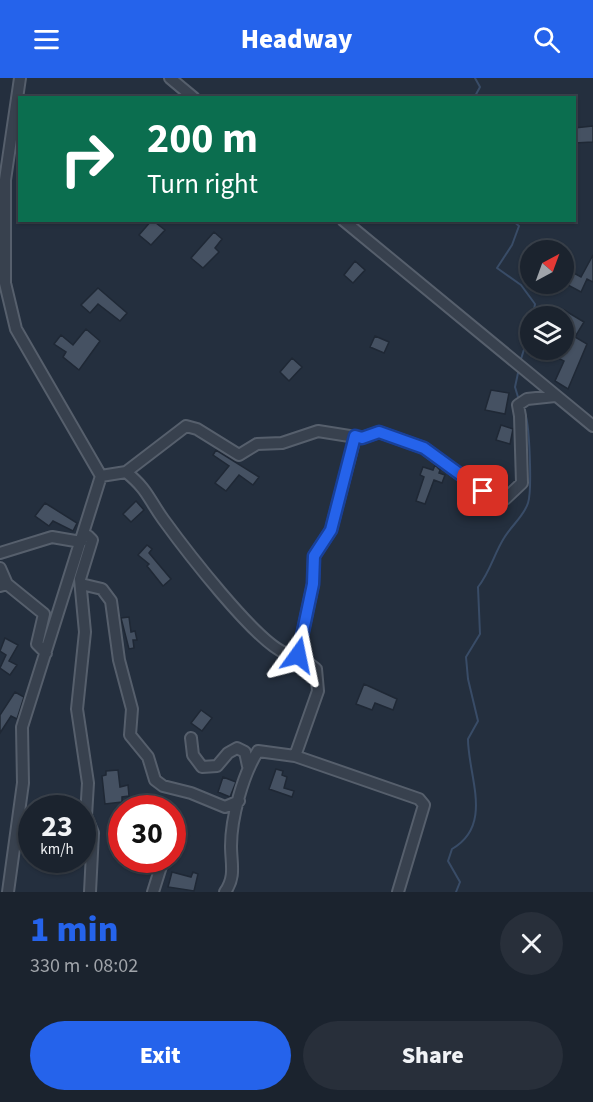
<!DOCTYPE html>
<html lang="en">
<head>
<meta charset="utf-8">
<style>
  body { margin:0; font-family:"Source Sans 3",sans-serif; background:#282f3a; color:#f1f3f6; height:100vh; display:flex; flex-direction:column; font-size:22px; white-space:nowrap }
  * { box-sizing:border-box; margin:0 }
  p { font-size:20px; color:#a0a4aa }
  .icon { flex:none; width:33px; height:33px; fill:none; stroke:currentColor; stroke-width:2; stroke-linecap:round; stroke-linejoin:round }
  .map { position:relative; height:814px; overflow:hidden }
  .sheet { display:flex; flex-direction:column; background:#1b232e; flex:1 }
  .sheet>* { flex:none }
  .guide { position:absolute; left:18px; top:18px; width:558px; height:126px; border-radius:0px; box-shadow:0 2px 4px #0004,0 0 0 2px #39404a; background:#0b6e4f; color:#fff; overflow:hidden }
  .needle { width:39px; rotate:41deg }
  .tools { position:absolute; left:520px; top:162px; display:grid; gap:12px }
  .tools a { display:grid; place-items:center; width:54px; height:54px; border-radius:50%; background:#1b232e; box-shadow:0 2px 4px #0004,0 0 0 2px #39404a; font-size:30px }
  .speed { position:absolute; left:18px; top:717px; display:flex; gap:12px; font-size:30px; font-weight:700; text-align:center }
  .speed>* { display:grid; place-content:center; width:78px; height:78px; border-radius:50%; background:#1b232e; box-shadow:0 2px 4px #0004,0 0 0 2px #39404a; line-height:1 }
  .speed small { font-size:15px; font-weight:400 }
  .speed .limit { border:9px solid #d22; background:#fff; color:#111 }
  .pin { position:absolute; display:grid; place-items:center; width:51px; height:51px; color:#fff; margin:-26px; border-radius:12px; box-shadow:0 3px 9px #0006 }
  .me { position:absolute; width:66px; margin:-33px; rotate:12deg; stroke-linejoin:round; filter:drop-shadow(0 0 4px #0008) }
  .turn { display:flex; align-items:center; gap:21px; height:126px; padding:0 30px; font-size:27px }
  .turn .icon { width:78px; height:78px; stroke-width:2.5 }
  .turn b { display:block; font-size:42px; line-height:51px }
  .round { display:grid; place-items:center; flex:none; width:63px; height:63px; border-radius:32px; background:#282f3a }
  .summary { display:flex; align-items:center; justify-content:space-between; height:102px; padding:0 30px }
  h1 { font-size:36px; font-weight:800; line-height:45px; color:#2563eb }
  .cta { display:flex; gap:12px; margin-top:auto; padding:12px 30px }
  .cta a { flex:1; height:69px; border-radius:36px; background:#2563eb; color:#fff; font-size:24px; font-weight:800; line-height:69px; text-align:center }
  .cta a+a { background:#282f3a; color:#f1f3f6 }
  header { display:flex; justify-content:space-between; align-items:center; height:78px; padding:0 30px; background:#2563eb; color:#fff; font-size:27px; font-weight:800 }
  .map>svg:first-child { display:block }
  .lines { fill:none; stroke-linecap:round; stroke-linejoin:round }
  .stream { stroke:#394c67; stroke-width:2 }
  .building { fill:#455162; stroke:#1f2835; stroke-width:1.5 }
  .minor-casing { stroke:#565f6c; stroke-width:14 }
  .minor { stroke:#38414e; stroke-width:10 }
  .route-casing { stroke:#184099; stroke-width:15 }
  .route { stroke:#2563eb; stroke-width:10 }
</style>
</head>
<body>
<header><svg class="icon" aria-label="menu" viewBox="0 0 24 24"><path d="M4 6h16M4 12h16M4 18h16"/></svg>Headway<svg class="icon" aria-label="search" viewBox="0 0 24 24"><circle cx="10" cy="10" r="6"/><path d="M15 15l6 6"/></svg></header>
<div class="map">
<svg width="593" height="814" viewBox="0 0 593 814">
  <rect width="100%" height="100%" fill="#242f3e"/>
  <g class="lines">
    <!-- stream -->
    <path class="stream" d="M474,20l6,-11 -5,-9
      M512,142l7,6 -7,19 -15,23 24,17 14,19 -2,12
      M521,281l10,-32
      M518,319l-3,-10 3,-14
      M456,814l4,-10 -12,-21 4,-12c42,-24 16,-73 16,-110l10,-18 -10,-42 -2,-22 14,-23 -2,-47c12,-15 16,-33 26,-49 7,-12 20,-22 24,-35 4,-12 2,-83 -4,-92"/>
  </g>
  <!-- building -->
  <path class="building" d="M593,48v16l-19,1v-15z
    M152,142l13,10 -14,15 -12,-10z
    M214,154l8,7 -7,9 4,4 -16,16 -12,-10z
    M593,177v27l-6,-3 -6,13 -15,-8 6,-12 9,5z
    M355,183l10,9 -12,13 -9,-8z
    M98,210l29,25 -7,8 -22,-17 -8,9 -9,-8z
    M564,232l20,12 -9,15 12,7 -19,45 -13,-8 9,-20 -21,-11h21l3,-18 -3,-1z
    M86,251l14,12 -21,29 -16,-13 3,-5 -12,-8 7,-9 12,10z
    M375,258l14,6 -5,11 -14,-6z
    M292,280l10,9 -13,14 -9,-9z
    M491,312l18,3 -4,21 -20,-4z
    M501,347l12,4 -3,15 -14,-4z
    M216,372l43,27 -6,8 -14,-10 -13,16 -11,-8 14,-17 -16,-11z
    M435,387l5,5 -1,3 6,2 -3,8 -8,-3 -9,24 -9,-3 8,-24 -4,-2 3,-8 10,3z
    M136,423l8,9 -13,12 -8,-8z
    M45,425l32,20 -4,8 -20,-10 -4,5 -14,-10z
    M147,467l5,4 -3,4 22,26 -8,7 -16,-20 2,-2 -11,-9z
    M129,539l2,15 4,-1 2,9h-4l1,8 -5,1 -8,-31z
    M5,560l13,7 -9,16 8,4 -7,10 -10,-7 6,-13 -6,-4z
    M364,606l33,15 -4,11 -18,-7 -3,7 -16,-6z
    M15,614l9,5 -7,22 -6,-3 -11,17v-18z
    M201,632l11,8 -10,13 -11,-8z
    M276,691l7,2 -1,4 5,2 -3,11 10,3 -2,6 -23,-8z
    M118,692l2,17 8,-2 1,11 -7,1v5l-17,2 -3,-28 4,-1v-4z
    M223,699l13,5 -6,15 -12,-5z
    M172,794l19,5 2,-5 5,2 -4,17 -26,-4z"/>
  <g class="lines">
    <!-- minor casing -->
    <g class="minor-casing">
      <path id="minor" d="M170,0l24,20
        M343,142l250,206
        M355,359l-24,93 -17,26 -1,28 -15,71 18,14 2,22 -23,65 124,43 5,6 -26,87
        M126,394c22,18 22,26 37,47 21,29 92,122 122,134 3,2 9,2 13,2
        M101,398l25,-4 60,-46 11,3 42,26 18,-11 25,-1 36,-12 44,7 17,-6 45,16 58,43 23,8 17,-16 -2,-67 -2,-11 9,-6 28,-3
        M83,457l5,1 4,4 -12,39 5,53 -8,77 11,74 -2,33 7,17 -3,59
        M0,475l52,-16 29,5
        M0,490l7,16
        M81,506l21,5 9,12 8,59 13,49 -2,26 18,22 7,23 8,6 28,7 34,14 14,-6
        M0,508l7,-2 37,30 -7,30 9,9
        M191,660l2,17 9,12 15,-1 11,-13 9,-5 8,4 3,14
        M8,814l15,-109 -1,-56 79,-251 -85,-147 -11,-46v-103l15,-102
        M153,814l10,-32
        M225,814c11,-15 6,-29 6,-46 0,-28 12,-72 27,-95l37,5"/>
    </g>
    <!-- minor -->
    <use href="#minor" class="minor"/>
  </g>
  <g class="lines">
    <!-- route casing -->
    <g class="route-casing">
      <path id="route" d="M298,577l15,-71 1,-28 17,-26 24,-94 7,2 17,-6 45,16 59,43"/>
    </g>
    <!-- route -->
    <use href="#route" class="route"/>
  </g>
</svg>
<div class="tools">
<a><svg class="needle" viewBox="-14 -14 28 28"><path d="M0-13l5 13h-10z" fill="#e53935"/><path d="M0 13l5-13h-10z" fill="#a0a4aa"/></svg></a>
<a><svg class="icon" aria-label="layers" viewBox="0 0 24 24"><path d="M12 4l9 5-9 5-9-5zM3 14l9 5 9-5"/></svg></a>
</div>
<div class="speed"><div>23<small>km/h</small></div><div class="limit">30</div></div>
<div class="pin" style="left:483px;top:413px;background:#d93025"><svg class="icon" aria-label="arrive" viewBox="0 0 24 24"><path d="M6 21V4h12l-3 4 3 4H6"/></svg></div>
<svg class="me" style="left:298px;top:577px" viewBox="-20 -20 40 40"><path d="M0-17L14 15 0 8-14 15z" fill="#2563eb" stroke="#fff" stroke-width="4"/></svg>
<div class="guide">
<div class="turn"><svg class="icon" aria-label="right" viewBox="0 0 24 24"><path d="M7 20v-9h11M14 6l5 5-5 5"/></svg><div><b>200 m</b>Turn right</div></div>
</div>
</div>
<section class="sheet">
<div class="summary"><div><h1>1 min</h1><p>330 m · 08:02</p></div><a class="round"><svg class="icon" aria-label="close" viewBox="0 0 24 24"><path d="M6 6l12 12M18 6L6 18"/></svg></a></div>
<div class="cta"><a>Exit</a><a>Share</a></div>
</section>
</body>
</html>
